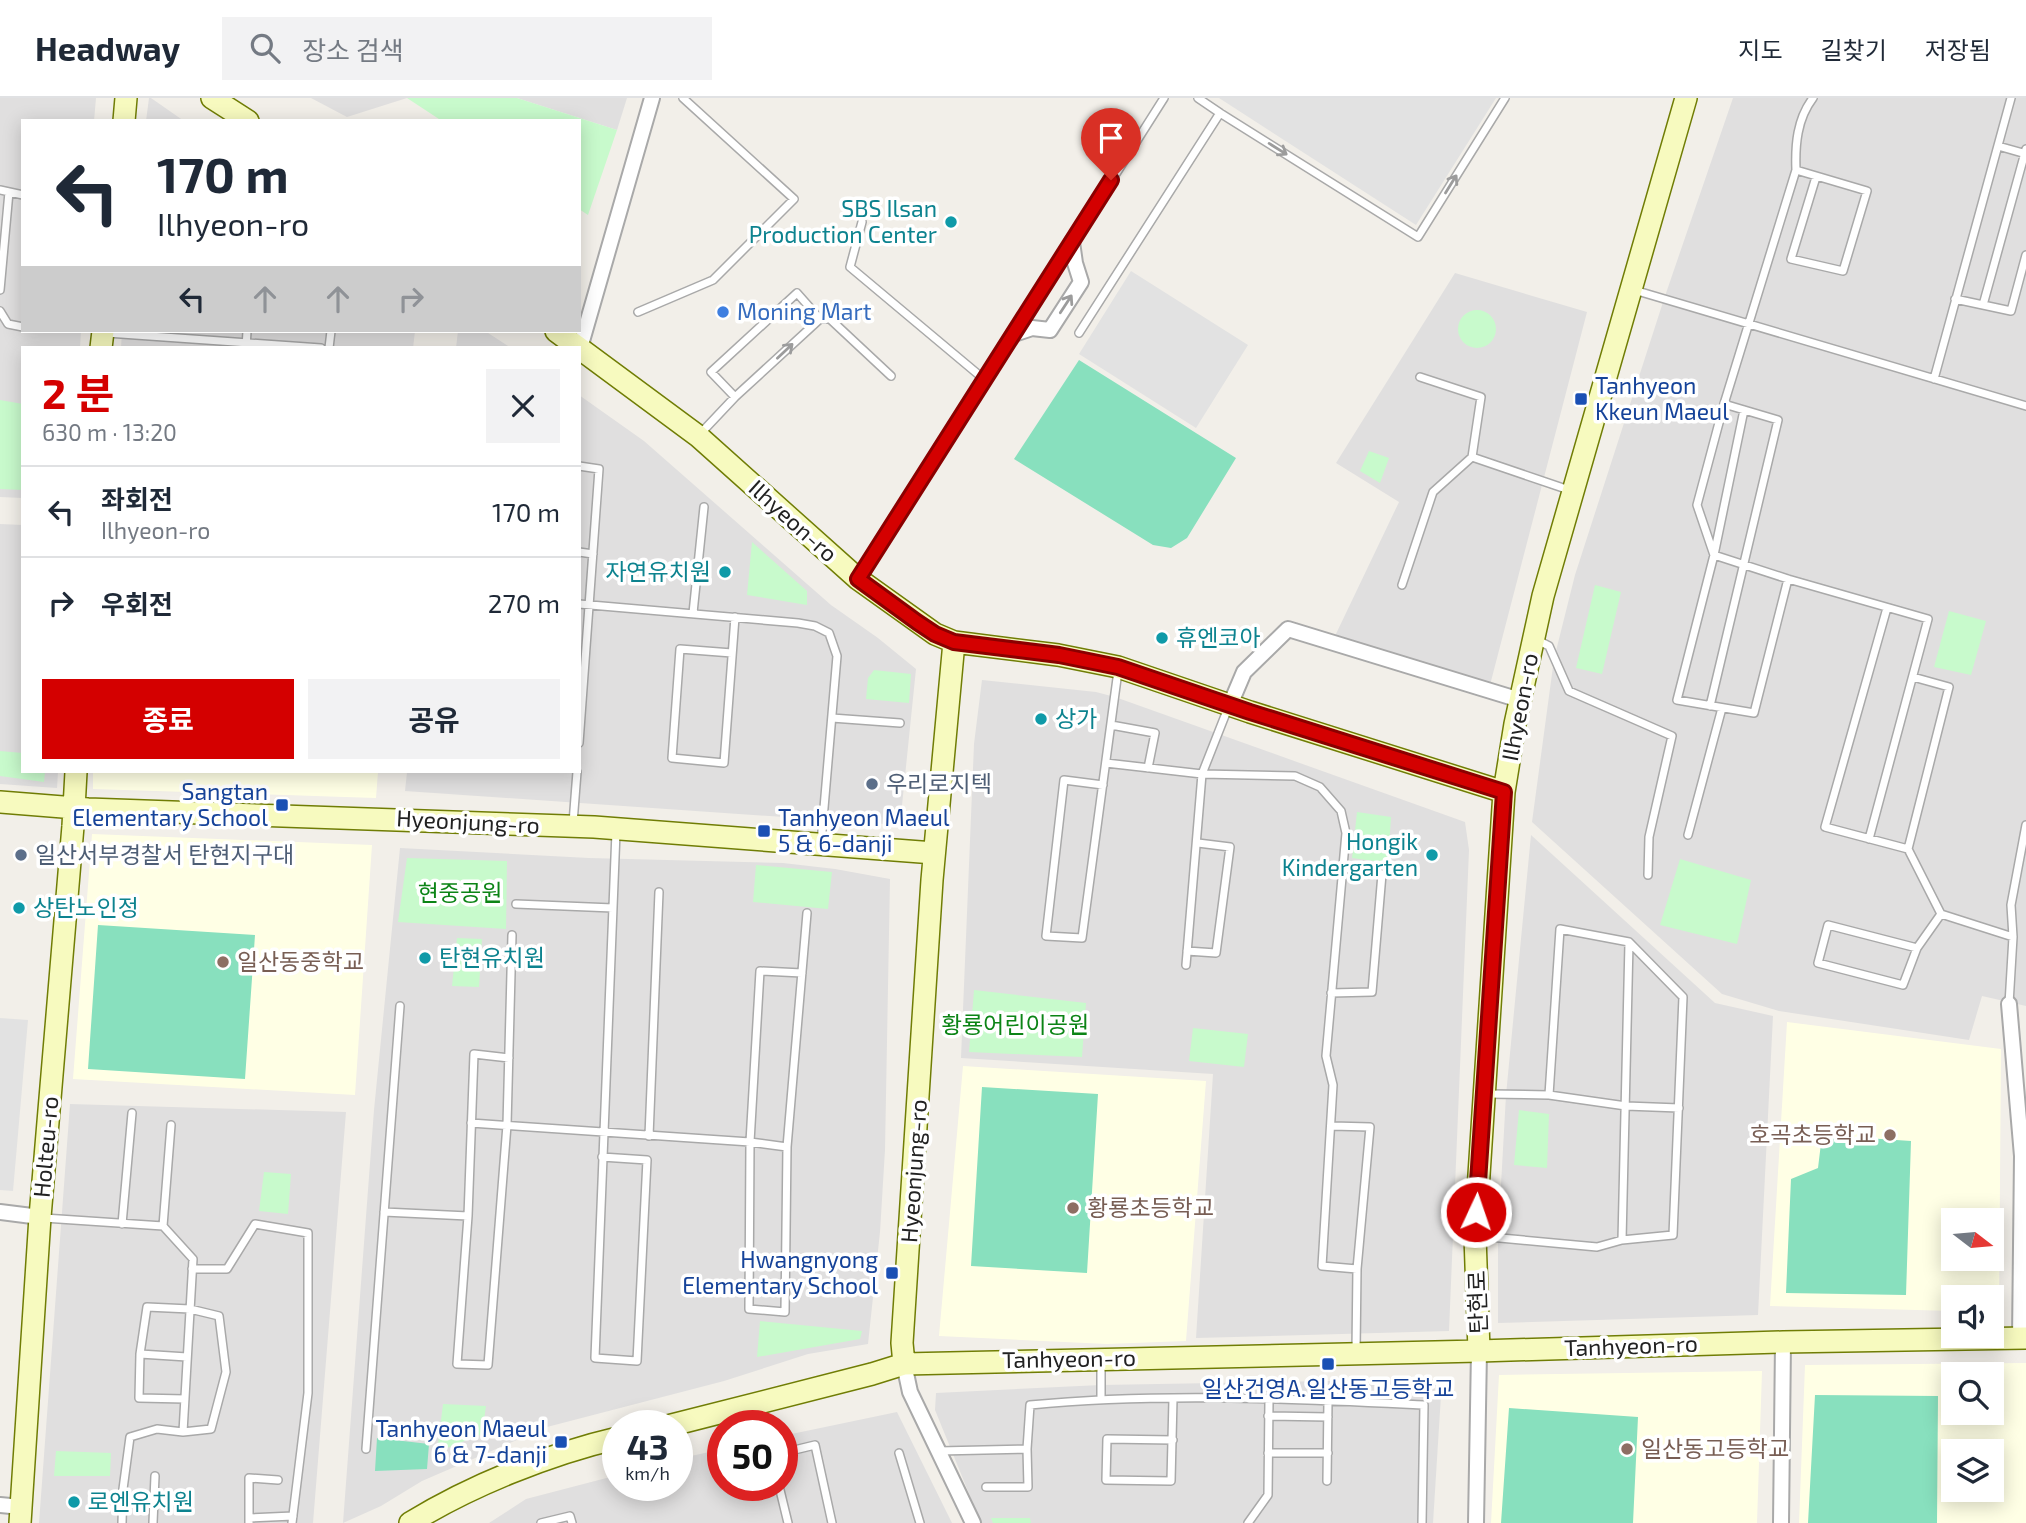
<!DOCTYPE html>
<html lang="ko">
<head>
<meta charset="utf-8">
<style>
  body { margin:0; font-family:"Exo 2","Noto Sans KR",sans-serif; background:#f2f2f3; color:#1f2937; height:100vh; display:flex; flex-direction:column; font-size:26px; white-space:nowrap }
  * { box-sizing:border-box; margin:0 }
  p { font-size:23px; color:#747a83 }
  .icon { flex:none; width:38px; height:38px; fill:none; stroke:currentColor; stroke-width:2; stroke-linecap:round; stroke-linejoin:round }
  .map { position:relative; flex:1; overflow:hidden }
  .sheet { position:absolute; left:21px; top:248px; width:560px; height:427px; display:flex; flex-direction:column; background:#fff; border-radius:0px; box-shadow:0 4px 18px #0003 }
  .sheet>* { flex:none }
  .top-card { position:absolute; left:21px; top:21px; width:560px; height:214px; border-radius:0px; box-shadow:0 4px 18px #0003; background:#fff; color:#1f2937; overflow:hidden }
  .needle { width:46px; rotate:106deg }
  .buttons { position:absolute; left:1941px; top:1110px; display:grid; gap:14px }
  .buttons a { display:grid; place-items:center; width:63px; height:63px; border-radius:0px; background:#fff; box-shadow:0 4px 18px #0003; font-size:35px }
  .speed { position:absolute; left:602px; top:1312px; display:flex; gap:14px; font-size:35px; font-weight:700; text-align:center }
  .speed>* { display:grid; place-content:center; width:91px; height:91px; border-radius:50%; background:#fff; box-shadow:0 4px 18px #0003; line-height:1 }
  .speed small { font-size:18px; font-weight:400 }
  .speed .limit { border:10px solid #d22; background:#fff; color:#111 }
  .pin { position:absolute; display:grid; place-items:center; width:60px; height:60px; color:#fff; margin:-72px -30px; border-radius:50% 50% 50% 0; rotate:-45deg; box-shadow:0 0 7px #0007 }
  .pin .icon { rotate:45deg }
  .me { position:absolute; width:77px; margin:-38px; rotate:3deg; stroke-linejoin:round; filter:drop-shadow(0 0 5px #0008) }
  .turn { display:flex; align-items:center; gap:24px; height:147px; padding:0 21px; font-size:32px }
  .turn .icon { width:91px; height:91px; stroke-width:2.5 }
  .turn b { display:block; font-size:49px; line-height:60px }
  .lanes { display:flex; align-items:center; height:66px; padding:0 21px; background:#0003; justify-content:center; gap:35px; direction:ltr }
  .lanes .off { opacity:.35 }
  .round { display:grid; place-items:center; flex:none; width:74px; height:74px; border-radius:0px; background:#f2f2f3 }
  .overview { display:flex; align-items:center; justify-content:space-between; height:119px; padding:0 21px }
  h1 { font-size:42px; font-weight:700; line-height:52px; color:#d40000 }
  .primary-button { display:flex; gap:14px; margin-top:auto; padding:14px 21px }
  .primary-button a { flex:1; height:80px; border-radius:0px; background:#d40000; color:#fff; font-size:28px; font-weight:700; line-height:80px; text-align:center }
  .primary-button a+a { background:#f2f2f3; color:#1f2937 }
  ul { padding:0; list-style:none }
  li { display:flex; align-items:center; gap:21px; height:91px; padding:0 21px; border-top:2px solid #e0e1e3 }
  li div { flex:1 }
  li b { display:block; font-size:26px }
  li em { font-style:normal }
  header { display:flex; align-items:center; gap:42px; box-sizing:border-box; height:98px; padding:0 35px; background:#fff; border-bottom:2px solid #e0e1e3 }
  header strong { font-size:33px }
  nav { display:flex; gap:38px; margin-inline-start:auto; font-size:24px }
  .search { width:490px; height:63px; background:#f2f2f3; display:flex; align-items:center; gap:18px; box-sizing:border-box; padding:0 24px; border-radius:0px; color:#747a83; font-size:26px }
  .map>svg:first-child { display:block }
  .residential { fill:#e0dfdf }
  .education { fill:#ffffe5; fill-rule:evenodd }
  .park { fill:#c8facc }
  .pitch { fill:#88e0be }
  .parking { fill:#e2e2e2 }
  .lines { fill:none; stroke-linecap:round; stroke-linejoin:round }
  .lane-casing { stroke:#a9a9a9; stroke-width:10 }
  .street-casing { stroke:#a9a9a9; stroke-width:18 }
  .secondary-casing { stroke:#707d05; stroke-width:24 }
  .lane { stroke:#fff; stroke-width:7 }
  .street { stroke:#fff; stroke-width:14 }
  .secondary { stroke:#f7fabf; stroke-width:21 }
  .oneway { stroke:#9c9c9c }
  .route-casing { stroke:#8a0000; stroke-width:18 }
  .route { stroke:#d40000; stroke-width:12 }
  .culture-dot { fill:#0f9aa8; stroke:#fff; stroke-width:2.5 }
  .shop-dot { fill:#3f7fe0; stroke:#fff; stroke-width:2.5 }
  .transit-dot { fill:#1a4fb4; stroke:#fff; stroke-width:2.5 }
  .service-dot { fill:#5c6f8a; stroke:#fff; stroke-width:2.5 }
  .education-dot { fill:#8d6e63; stroke:#fff; stroke-width:2.5 }
  .labels { text-anchor:middle; stroke-width:7; stroke-linejoin:round; paint-order:stroke }
  .culture-label { font-size:23px; fill:#0d838f; stroke:#fff; text-anchor:start }
  .shop-label { font-size:23px; fill:#366cbe; stroke:#fff; text-anchor:start }
  .transit-label { font-size:23px; fill:#164399; stroke:#fff; text-anchor:end }
  .street-label { font-size:23px; fill:#222; stroke:#fff }
  .service-label { font-size:23px; fill:#4e5e75; stroke:#fff; text-anchor:start }
  .park-label { font-size:23px; fill:#0c8416; stroke:#fff }
  .education-label { font-size:23px; fill:#785e54; stroke:#fff; text-anchor:start }
</style>
</head>
<body>
<header>
<strong>Headway</strong>
<div class="search"><svg class="icon" aria-label="search" viewBox="0 0 24 24"><circle cx="10" cy="10" r="6"/><path d="M15 15l6 6"/></svg>장소 검색</div>
<nav><a>지도</a><a>길찾기</a><a>저장됨</a></nav>
</header>
<div class="map">
<svg width="2026" height="1425" viewBox="0 0 2026 1425">
  <rect width="100%" height="100%" fill="#f2efe9"/>
  <!-- residential -->
  <path class="residential" d="M0,0h96l-2,23h-71v210h58l-1,17h-57v150l-23,-1z
    M149,0h2l33,23h-38z
    M311,0h96l-60,19z
    M517,0h110l-10,32z
    M1733,0h293v908l-44,-10 -13,44 -190,-29 -57,-17 -190,-172 22,-163 21,-84 89,-276z
    M1455,175l132,39 -97,373 -155,-49 64,-134 -63,-39z
    M122,233h293l-2,17h-292z
    M458,233h27l26,17h-55z
    M579,297l65,46 187,164 47,33 38,31 -16,156 -495,-34 2,-19h172z
    M0,426l23,1v247h35l-1,16 -57,-4z
    M982,582l114,12 19,5 350,125 4,28 -20,481 -253,7 17,-264 -252,-16 13,-314z
    M1531,737l184,168 58,13 -15,299 -260,8v-84l8,-144z
    M400,750l189,10 194,5 52,6 55,10 -5,271 -5,82 -12,112 -60,10 -84,27 -177,46 -125,54 -41,25 -38,17 31,-413z
    M70,1006l276,8 -33,411h-274z
    M1442,1281l-9,144h-452l-46,-113 1,-17 165,-8z
    M897,1314l55,111h-463l37,-24 92,-24v11h59v-27l46,-10v37h59v-50z"/>
  <!-- education -->
  <path class="education" d="M93,674h285l-2,26 -283,-9z
    M92,736l280,11 -17,250 -282,-16z
    M1787,924l214,27 -2,263h-7v-15h-39v14l-183,-5zM1953,1122h39v38h-39z
    M963,968l243,15 -20,260 -79,3 -168,-8z
    M2026,1265v160h-227l6,-158zM1953,1276h39v38h-39zM1953,1353h39v38h-39z
    M1762,1273l-5,152h-266l8,-148z"/>
  <!-- park -->
  <path class="park" d="M407,0h110l100,32 -29,85 -9,-6v-88h-137z
    M1458 231a19 19 0 1 1 38 0a19 19 0 1 1-38 0Z
    M0,302l23,4v86l-23,-1z
    M1369,353l20,7 -9,25 -20,-12z
    M752,444l55,49v14l-60,-10z
    M1595,487l26,7 -19,82 -26,-6z
    M1949,513l37,10 -15,54 -37,-8z
    M874,572l37,4 -2,29 -43,-4 2,-21z
    M0,653l23,2v19h22l-1,10 -44,-6z
    M1357,714l34,5 -3,46 -36,-5z
    M407,760l100,3 -1,68 -108,-7z
    M1680,761l71,21 -14,64 -77,-19z
    M756,767l76,7 -4,37 -75,-7z
    M457,840l25,1 -3,48 -27,-1z
    M974,892l112,13 -4,54 -113,-5z
    M1193,930l55,6 -4,33 -55,-6z
    M1519,1012l30,4 -2,54 -33,-3z
    M264,1074l27,2 -3,40 -29,-3z
    M760,1223l102,10 -2,8 -103,18z
    M443,1306l43,2 -4,28 -45,18z
    M56,1353l55,2 -1,23h-56z
    M991,1420h39l1,5h-38z"/>
  <!-- pitch -->
  <path class="pitch" d="M1079,262l157,98 -49,80 -16,10 -18,-3 -139,-86z
    M98,827l157,10 -10,144 -157,-10z
    M982,989l116,7 -11,179 -116,-7z
    M1822,1037l89,6 -5,154 -120,-2 5,-114 27,-11z
    M1815,1297l123,1 -1,127h-129z
    M1509,1310l129,9 -5,106h-132z
    M377,1340l52,6 -2,25 -52,2z"/>
  <!-- parking -->
  <path class="parking" d="M1219,0h277l-80,127z
    M1131,173l117,74 -52,83 -117,-74z
    M0,920l28,2 -15,171 -13,-1z"/>
  <g class="lines">
    <!-- lane casing -->
    <g class="lane-casing">
      <path id="lane" d="M1813,0c-16,21 -18,47 -17,72l-72,234 -27,101 17,50 74,24 140,40 -59,220
        M1220,15l198,124 87,-139
        M1998,48l28,8
        M1796,72l71,21 -24,80 -52,-12 25,-82
        M0,92l23,5
        M862,124l-12,45 135,113
        M0,192l9,-98
        M1634,192l392,116
        M1955,201l56,12 15,-56
        M1983,207l43,-156
        M0,213l8,13 15,3
        M638,214l75,-32 81,-81 -111,-101
        M820,221h10l61,57
        M107,235l214,15
        M1079,235l141,-220 -22,-15
        M246,250l1,-17
        M329,250l2,-17
        M1934,281l77,-281
        M1744,312l-30,145 -37,145 77,13 34,-134
        M701,335l34,-36 85,-78 -23,-26 -86,79 24,25
        M1472,359l100,34
        M579,368l20,3 -20,274
        M579,454l14,2
        M861,478l303,-478
        M1402,487l31,-93 39,-35 9,-60 -61,-20
        M579,506l219,19 17,3 14,7 8,23 -16,187
        M1887,510l-62,219 83,22
        M693,515l11,-106
        M1537,542l12,6 20,45 103,45 -23,101 -1,38
        M732,555l-52,-4 -8,109 52,5 11,-146
        M1913,579l36,10 -41,162 33,65 72,23
        M1710,608l68,-286 -54,-16
        M832,620l68,5
        M1111,627l44,8 -7,35
        M1106,665l96,11 93,2 25,11 21,24 5,22 -20,223 7,29 -11,181 35,3
        M1103,687l-39,-5 -18,156 36,2 36,-267
        M573,725l4,-51
        M1688,737l34,-127
        M516,806l97,4
        M1917,850l-89,-23 -10,38 85,22 14,-37 24,-34
        M1187,853l29,2 14,-106 -32,-4
        M1186,867l16,-191 26,-66
        M802,875l-42,-2 -10,171 -1,167 36,3 2,-165 20,-234
        M1331,895l41,-1 10,-118 -38,-6
        M2009,906l4,-67 -2,-32 15,-80
        M509,960l-35,-4 -6,162 -11,148 31,1 19,-240 5,-190
        M1488,996l61,1 77,11 53,2
        M471,1025l279,19 37,5
        M1332,1028l38,1 -13,142 -1,82
        M649,1038l10,-244
        M602,1059l45,3 -10,201 -42,-3 21,-526
        M384,1114l84,4
        M44,1120l119,8 30,33 -10,173 -26,-3 -27,8 -7,52 -1,34
        M122,1126l10,-111
        M163,1128l8,-101
        M1479,1138l118,11 25,-7 51,-5 10,-238 -54,-55 -69,-13 -11,166
        M1622,1142l7,-297
        M192,1171h35l28,-45 53,9v160l-16,130
        M140,1256l47,3
        M1101,1300v-35
        M1268,1318l60,1
        M183,1334l28,-3 15,-57 -7,-56 -29,-7 -43,-2 -7,47 -1,44 46,1
        M1173,1342l-66,-1 -1,41 65,1 2,-82
        M366,1351l34,-443
        M939,1353l88,-2
        M782,1355l33,-8 17,78
        M899,1355l21,70
        M1268,1355h60
        M1327,1383l1,-80
        M779,1388l9,37
        M986,1389h42l-1,-38 3,-44c131,-13 264,-6 394,0l-2,118
        M249,1420l44,-2
        M153,1425l2,-47
        M249,1425v-45l29,2
        M541,1425l29,-7 2,7
        M1248,1425l20,-28 1,-95"/>
    </g>
    <!-- street casing -->
    <g class="street-casing">
      <path id="street" d="M1014,236l18,-6 18,2 31,-48 -6,-19 -3,-21
        M580,250l72,-250
        M1230,607l14,-33 44,-43 232,71
        M2009,906l13,152 -2,182
        M0,1114l40,5
        M904,1266l6,28 63,131
        M0,1407l21,2
        M1476,1425l3,-172
        M1781,1425l2,-181"/>
    </g>
    <!-- secondary casing -->
    <g class="secondary-casing">
      <path id="secondary" d="M212,0l36,23
        M124,23l2,-23
        M556,233l142,105 160,143 77,55 19,8 104,13 60,12 132,45 254,80
        M101,250l2,-17
        M0,704l88,7 506,18 340,26
        M1479,1253l-4,-115 29,-444 11,-68 28,-128 143,-498
        M904,1266l-2,-21 30,-463 22,-238
        M668,1328l204,-52 32,-10 575,-13 304,-9 243,-4
        M20,1425l20,-306 33,-391 3,-54
        M410,1425c60,-37 139,-69 208,-85"/>
    </g>
    <!-- lane -->
    <use href="#lane" class="lane"/>
    <!-- street -->
    <use href="#street" class="street"/>
    <!-- secondary -->
    <use href="#secondary" class="secondary"/>
  </g>
  <!-- one-way arrows -->
  <defs><path id="oneway-shaft" d="M-6 0H5M1.5-3L5.5 0L1.5 3" fill="none" stroke-width="1.6" stroke-linecap="round" stroke-linejoin="round" transform="scale(1.75)"/></defs>
  <g class="oneway">
    <use href="#oneway-shaft" transform="translate(1278 51) rotate(32)"/>
    <use href="#oneway-shaft" transform="translate(1451 86) rotate(-58)"/>
    <use href="#oneway-shaft" transform="translate(1066 206) rotate(-57)"/>
    <use href="#oneway-shaft" transform="translate(785 253) rotate(-43)"/>
  </g>
  <g class="lines">
    <!-- route casing -->
    <g class="route-casing">
      <path id="route" d="M1111,82l-253,399 59,43 18,12 19,8 105,13 59,12 132,45 254,80 -28,420"/>
    </g>
    <!-- route -->
    <use href="#route" class="route"/>
  </g>
  <!-- markers -->
  <g class="culture-dot">
    <circle cx="951" cy="124" r="7"/>
    <circle cx="725" cy="474" r="7"/>
    <circle cx="1162" cy="540" r="7"/>
    <circle cx="1041" cy="621" r="7"/>
    <circle cx="1432" cy="757" r="7"/>
    <circle cx="19" cy="810" r="7"/>
    <circle cx="425" cy="860" r="7"/>
    <circle cx="74" cy="1404" r="7"/>
  </g>
  <circle class="shop-dot" cx="723" cy="214" r="7"/>
  <g class="transit-dot">
    <rect x="1574" y="294" width="14" height="14" rx="3.5"/>
    <rect x="275" y="700" width="14" height="14" rx="3.5"/>
    <rect x="757" y="726" width="14" height="14" rx="3.5"/>
    <rect x="885" y="1168" width="14" height="14" rx="3.5"/>
    <rect x="1321" y="1259" width="14" height="14" rx="3.5"/>
    <rect x="554" y="1337" width="14" height="14" rx="3.5"/>
  </g>
  <g class="service-dot">
    <circle cx="872" cy="686" r="7"/>
    <circle cx="21" cy="757" r="7"/>
  </g>
  <g class="education-dot">
    <circle cx="223" cy="864" r="7"/>
    <circle cx="1890" cy="1037" r="7"/>
    <circle cx="1073" cy="1110" r="7"/>
    <circle cx="1627" cy="1351" r="7"/>
  </g>
  <g class="labels">
    <!-- culture labels -->
    <g class="culture-label">
      <text x="937" y="119" text-anchor="end">SBS Ilsan<tspan x="937" dy="26">Production Center</tspan></text>
      <text x="711" y="482" text-anchor="end">자연유치원</text>
      <text x="1176" y="548">휴엔코아</text>
      <text x="1055" y="629">상가</text>
      <text x="1418" y="752" text-anchor="end">Hongik<tspan x="1418" dy="26">Kindergarten</tspan></text>
      <text x="33" y="818">상탄노인정</text>
      <text x="439" y="868">탄현유치원</text>
      <text x="88" y="1412">로엔유치원</text>
    </g>
    <!-- shop labels -->
    <g class="shop-label">
      <text x="737" y="222">Moning Mart</text>
    </g>
    <!-- transit labels -->
    <g class="transit-label">
      <text x="1595" y="296" text-anchor="start">Tanhyeon<tspan x="1595" dy="26">Kkeun Maeul</tspan></text>
      <text x="268" y="702">Sangtan<tspan x="268" dy="26">Elementary School</tspan></text>
      <text x="778" y="728" text-anchor="start">Tanhyeon Maeul<tspan x="778" dy="26">5 &amp; 6-danji</tspan></text>
      <text x="878" y="1170">Hwangnyong<tspan x="878" dy="26">Elementary School</tspan></text>
      <text x="1328" y="1299" text-anchor="middle">일산건영A.일산동고등학교</text>
      <text x="547" y="1339">Tanhyeon Maeul<tspan x="547" dy="26">6 &amp; 7-danji</tspan></text>
    </g>
    <!-- street labels -->
    <g class="street-label">
      <text transform="translate(793 423) rotate(42)" y="8">Ilhyeon-ro</text>
      <text transform="translate(1520 609) rotate(-79)" y="8">Ilhyeon-ro</text>
      <text transform="translate(468 724) rotate(3)" y="8">Hyeonjung-ro</text>
      <text transform="translate(46 1049) rotate(-85)" y="8">Holteu-ro</text>
      <text transform="translate(914 1073) rotate(-86)" y="8">Hyeonjung-ro</text>
      <text transform="translate(1478 1204) rotate(-92)" y="8">탄현로</text>
      <text transform="translate(1631 1248) rotate(-2)" y="8">Tanhyeon-ro</text>
      <text transform="translate(1069 1261) rotate(-1)" y="8">Tanhyeon-ro</text>
    </g>
    <!-- service labels -->
    <g class="service-label">
      <text x="886" y="694">우리로지텍</text>
      <text x="35" y="765">일산서부경찰서 탄현지구대</text>
    </g>
    <!-- park labels -->
    <g class="park-label">
      <text x="460" y="803">현중공원</text>
      <text x="1015" y="935">황룡어린이공원</text>
    </g>
    <!-- education labels -->
    <g class="education-label">
      <text x="237" y="872">일산동중학교</text>
      <text x="1876" y="1045" text-anchor="end">호곡초등학교</text>
      <text x="1087" y="1118">황룡초등학교</text>
      <text x="1641" y="1359">일산동고등학교</text>
    </g>
  </g>
</svg>
<div class="buttons">
<a><svg class="needle" viewBox="-14 -14 28 28"><path d="M0-13l5 13h-10z" fill="#e53935"/><path d="M0 13l5-13h-10z" fill="#747a83"/></svg></a>
<a><svg class="icon" aria-label="sound" viewBox="0 0 24 24"><path d="M4 9h4l5-4v14l-5-4H4zM17 9q2 3 0 6"/></svg></a>
<a><svg class="icon" aria-label="search" viewBox="0 0 24 24"><circle cx="10" cy="10" r="6"/><path d="M15 15l6 6"/></svg></a>
<a><svg class="icon" aria-label="layers" viewBox="0 0 24 24"><path d="M12 4l9 5-9 5-9-5zM3 14l9 5 9-5"/></svg></a>
</div>
<div class="speed"><div>43<small>km/h</small></div><div class="limit">50</div></div>
<div class="pin" style="left:1111px;top:82px;background:#d93025"><svg class="icon" aria-label="arrive" viewBox="0 0 24 24"><path d="M6 21V4h12l-3 4 3 4H6"/></svg></div>
<svg class="me" style="left:1476px;top:1114px" viewBox="-20 -20 40 40"><circle r="17" fill="#d40000" stroke="#fff" stroke-width="3"/><path d="M0-11L8 9 0 5-8 9z" fill="#fff"/></svg>
<div class="top-card">
<div class="turn"><svg class="icon" aria-label="left" viewBox="0 0 24 24"><path d="M17 20v-9H6M10 6l-5 5 5 5"/></svg><div><b>170 m</b>Ilhyeon-ro</div></div>
<div class="lanes"><svg class="icon" aria-label="left" viewBox="0 0 24 24"><path d="M17 20v-9H6M10 6l-5 5 5 5"/></svg><svg class="icon off" aria-label="ahead" viewBox="0 0 24 24"><path d="M12 20V5M6 11l6-6 6 6"/></svg><svg class="icon off" aria-label="ahead" viewBox="0 0 24 24"><path d="M12 20V5M6 11l6-6 6 6"/></svg><svg class="icon off" aria-label="right" viewBox="0 0 24 24"><path d="M7 20v-9h11M14 6l5 5-5 5"/></svg></div>
</div>
<section class="sheet">
<div class="overview"><div><h1>2 분</h1><p>630 m · 13:20</p></div><a class="round"><svg class="icon" aria-label="close" viewBox="0 0 24 24"><path d="M6 6l12 12M18 6L6 18"/></svg></a></div>
<ul>
<li><svg class="icon" aria-label="left" viewBox="0 0 24 24"><path d="M17 20v-9H6M10 6l-5 5 5 5"/></svg><div><b>좌회전</b><p>Ilhyeon-ro</p></div><em>170 m</em></li>
<li><svg class="icon" aria-label="right" viewBox="0 0 24 24"><path d="M7 20v-9h11M14 6l5 5-5 5"/></svg><div><b>우회전</b></div><em>270 m</em></li>
</ul>
<div class="primary-button"><a>종료</a><a>공유</a></div>
</section>
</div>
</body>
</html>
